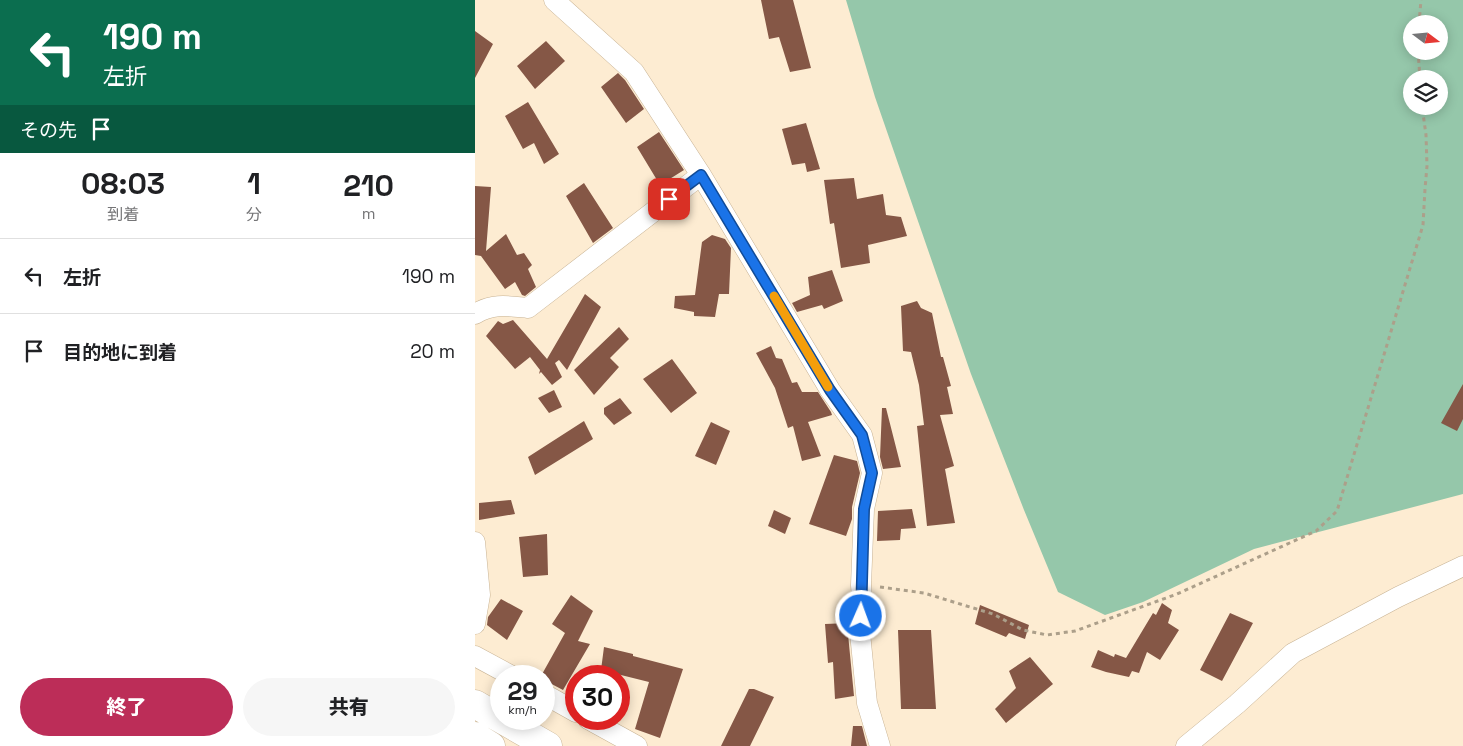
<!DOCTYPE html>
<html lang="ja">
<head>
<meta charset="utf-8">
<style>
  body { margin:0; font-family:"Space Grotesk","Noto Sans JP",sans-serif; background:#f6f6f6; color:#202124; height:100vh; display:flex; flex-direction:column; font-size:19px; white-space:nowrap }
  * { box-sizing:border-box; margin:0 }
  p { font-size:16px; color:#757577 }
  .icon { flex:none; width:28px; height:28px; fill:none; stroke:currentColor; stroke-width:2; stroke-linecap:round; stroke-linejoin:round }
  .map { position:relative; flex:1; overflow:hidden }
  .side { display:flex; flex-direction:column; background:#fff; width:475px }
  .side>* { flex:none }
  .top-card { background:#0b6e4f; color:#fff; overflow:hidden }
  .needle { width:32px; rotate:106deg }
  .tools { position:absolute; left:928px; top:15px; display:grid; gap:10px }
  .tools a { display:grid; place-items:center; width:45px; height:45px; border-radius:50%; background:#fff; box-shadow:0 2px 12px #0003; font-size:25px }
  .speed { position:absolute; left:15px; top:665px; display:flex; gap:10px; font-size:25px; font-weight:700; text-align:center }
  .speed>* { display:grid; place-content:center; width:65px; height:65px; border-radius:50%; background:#fff; box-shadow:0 2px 12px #0003; line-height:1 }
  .speed small { font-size:12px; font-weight:400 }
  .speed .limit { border:8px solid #d22; background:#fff; color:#111 }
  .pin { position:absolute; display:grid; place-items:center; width:42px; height:42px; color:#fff; margin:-21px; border-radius:10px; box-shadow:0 2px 8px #0006 }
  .me { position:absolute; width:55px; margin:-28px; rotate:2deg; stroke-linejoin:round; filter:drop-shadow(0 0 4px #0008) }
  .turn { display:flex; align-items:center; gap:18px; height:105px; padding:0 20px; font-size:22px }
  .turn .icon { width:65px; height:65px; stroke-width:2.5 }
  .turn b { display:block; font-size:35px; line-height:42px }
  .then { display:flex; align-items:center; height:48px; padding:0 20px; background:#0003; gap:10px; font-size:19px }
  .eta { display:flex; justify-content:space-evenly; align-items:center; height:85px; text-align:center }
  .eta b { font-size:30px; font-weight:800; line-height:35px }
  .cta { display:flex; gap:10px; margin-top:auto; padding:10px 20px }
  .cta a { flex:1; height:58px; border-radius:30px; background:#bc2d58; color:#fff; font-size:20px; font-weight:800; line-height:58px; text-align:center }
  .cta a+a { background:#f6f6f6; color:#202124 }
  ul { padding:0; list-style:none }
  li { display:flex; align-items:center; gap:15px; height:75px; padding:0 20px; border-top:1px solid #e0e0e0 }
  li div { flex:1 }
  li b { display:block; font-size:19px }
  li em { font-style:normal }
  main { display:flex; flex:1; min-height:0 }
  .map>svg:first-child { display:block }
  .forest { fill:#95c7aa; fill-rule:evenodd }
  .building { fill:#855746 }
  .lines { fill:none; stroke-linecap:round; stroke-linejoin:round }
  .minor-casing { stroke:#c8b394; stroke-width:21 }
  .trunk-casing { stroke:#c8b394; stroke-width:29 }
  .path { stroke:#ac9f8a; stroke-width:3; stroke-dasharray:4 4; stroke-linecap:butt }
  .minor { stroke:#fff; stroke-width:20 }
  .trunk { stroke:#fff; stroke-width:28 }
  .route-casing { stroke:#114b97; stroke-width:12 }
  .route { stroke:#1a73e8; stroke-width:9 }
  .slow { stroke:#f59e0b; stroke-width:9 }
</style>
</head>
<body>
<main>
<section class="side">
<div class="top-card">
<div class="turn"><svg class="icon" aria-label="left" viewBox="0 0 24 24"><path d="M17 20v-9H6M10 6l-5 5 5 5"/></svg><div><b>190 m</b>左折</div></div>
<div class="then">その先<svg class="icon" aria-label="arrive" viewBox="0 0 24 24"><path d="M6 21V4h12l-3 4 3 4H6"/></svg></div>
</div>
<div class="eta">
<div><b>08:03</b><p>到着</p></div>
<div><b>1</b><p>分</p></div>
<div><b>210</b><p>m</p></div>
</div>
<ul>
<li><svg class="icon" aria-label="left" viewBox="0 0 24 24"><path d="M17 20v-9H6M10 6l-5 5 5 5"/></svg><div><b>左折</b></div><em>190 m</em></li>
<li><svg class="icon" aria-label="arrive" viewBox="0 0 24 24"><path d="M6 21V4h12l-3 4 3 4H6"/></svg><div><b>目的地に到着</b></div><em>20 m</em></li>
</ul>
<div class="cta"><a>終了</a><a>共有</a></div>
</section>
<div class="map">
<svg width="988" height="746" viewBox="0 0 988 746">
  <rect width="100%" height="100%" fill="#fdecd2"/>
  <!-- forest -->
  <path class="forest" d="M371,0h617v494l-209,55 -111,53 -38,13 -47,-23 -34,-82 -53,-136 -96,-277zM936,24h28v27h-28zM936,79h28v27h-28z"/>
  <!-- building -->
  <path class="building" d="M286,0h32l18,68 -21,4 -11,-35 -10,2z
    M0,31l18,13 -18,34z
    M71,41l19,20 -30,28 -18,-23z
    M143,73l7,7 19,29 -18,14 -25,-36z
    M53,102l31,52 -15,10 -10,-21 -11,6 -18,-33z
    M331,123l14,46 -13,3 -2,-9 -13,2 -10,-36z
    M184,132l25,38 -24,15 -23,-38z
    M379,178l3,21 26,-5 3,21 15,2 6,19 -39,9 2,18 -29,5 -7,-45 -4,1 -6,-44z
    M109,183l29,45 -20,15 -27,-47z
    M0,186l16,1 -5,64 20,-17 11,21 7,-2 8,12 -4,4 8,18 -11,9 -3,-1 -7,-13 -10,7 -24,-33 -6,-1z
    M237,235l13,4 6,9 -2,46h-10l-4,23 -21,-1v-4l-20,-4 1,-12 20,-1 7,-53z
    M357,270l11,31 -19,8 -2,-4 -25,7 -5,-9 18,-8 -2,-18z
    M110,294l16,13 -34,63 -8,-10 -4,3 7,14 -10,8 -11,-13 -2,2 1,-4 -10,-13 -15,12 -29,-33 12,-15 5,3 10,-4 34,39z
    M442,301l4,7 11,5 9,44h2l8,29 -4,1 6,27 -13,1 14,51 -9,3 10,54 -28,3 -10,-100 7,-1 -5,-40 -8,-33 -8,-1 -2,-45z
    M144,327l10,12 -19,19 9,9 -25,28 -20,-25z
    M296,346l5,12 6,1 10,24 5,-1 5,10h16l13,20 1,3 -24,7 13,34 -19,5 -9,-35 -5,2 -13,-40 -19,-35z
    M197,359l25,34 -26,20 -28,-34z
    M988,384v35l-6,12 -16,-8z
    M79,390l8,17 -13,6 -11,-15z
    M145,398l12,15 -18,12 -10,-11v-6z
    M407,408h4l15,59 -18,2 -3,-12z
    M109,421l9,18 -58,36 -7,-18z
    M236,422l19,9 -14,34 -21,-9z
    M359,455l23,6 3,12 -8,34v12l-6,17 -37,-12z
    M36,500l4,14 -36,6v-17z
    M437,509l4,19 -15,1 -1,11 -23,1 1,-30z
    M299,510l17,8 -6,16 -17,-8z
    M72,534l1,41 -25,2 -4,-40z
    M96,595l22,16 -15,30 12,3 -27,46 -19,-10v-4h-3l24,-43 -13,-9z
    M26,599l22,12 -16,29 -20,-15 1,-8z
    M687,603l10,7 -4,13 11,7 -19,30 -13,-8 -8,21 -7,-2 -3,6 -23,-5 -15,-5 7,-17 16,7 1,-3 11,4 27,-45 3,2z
    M505,605l49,20 -4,14 -16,-6 -3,4 -31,-13z
    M755,613l23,10 -31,58 -22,-11z
    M374,623l-1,11 6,62 -19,3 -2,-37 -5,1 -3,-39z
    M423,630h33l5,79h-35z
    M129,647l29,7v2l50,13 -23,69 -25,-9 14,-47 -48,-12z
    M555,657l23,27 -47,39 -11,-14 21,-21 -7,-17z
    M274,689h5l20,8 -24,49h-29z
    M378,726h9l5,20h-16z"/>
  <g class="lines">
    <!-- minor casing -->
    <g class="minor-casing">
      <path id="minor" d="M79,0l80,72 67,103 129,215 32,45 10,38 -8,36 -3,76 1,14 -2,34 7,70 13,43
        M0,314c18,-11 33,-8 53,-6l173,-133
        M0,542l5,53 -5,29
        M0,656l37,20
        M69,694l32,18
        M113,719l49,27
        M711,746l51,-42 56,-51 105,-56 65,-31"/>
    </g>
    <!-- trunk casing -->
    <g class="trunk-casing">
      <path id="trunk" d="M0,704l73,42
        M0,736l16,10"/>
    </g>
    <!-- path -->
    <path class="path" d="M944,24l2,-24
      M943,51l2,28
      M405,587l44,6 69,21 30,16 24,5 28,-4 102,-37 139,-63 21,-20 86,-286 2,-36 2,-23 -1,-31 -4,-29"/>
    <!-- minor -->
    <use href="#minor" class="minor"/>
    <!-- trunk -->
    <use href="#trunk" class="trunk"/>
  </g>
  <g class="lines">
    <!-- route casing -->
    <g class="route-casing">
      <path id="route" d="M194,199l32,-24 129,215 32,45 10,38 -8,36 -3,107"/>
    </g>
    <!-- route -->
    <use href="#route" class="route"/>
    <!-- slow -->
    <path class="slow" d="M299,296l54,91"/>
  </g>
</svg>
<div class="tools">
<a><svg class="needle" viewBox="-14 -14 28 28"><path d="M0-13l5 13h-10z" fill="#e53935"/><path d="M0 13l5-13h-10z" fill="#757577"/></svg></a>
<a><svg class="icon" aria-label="layers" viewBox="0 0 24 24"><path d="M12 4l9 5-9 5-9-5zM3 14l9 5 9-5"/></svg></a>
</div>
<div class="speed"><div>29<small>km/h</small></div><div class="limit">30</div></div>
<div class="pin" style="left:194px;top:199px;background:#d93025"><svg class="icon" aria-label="arrive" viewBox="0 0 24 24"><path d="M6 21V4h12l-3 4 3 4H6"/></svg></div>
<svg class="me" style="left:386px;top:616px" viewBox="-20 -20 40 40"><circle r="17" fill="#1a73e8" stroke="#fff" stroke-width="3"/><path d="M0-11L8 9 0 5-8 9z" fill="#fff"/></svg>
</div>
</main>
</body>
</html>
